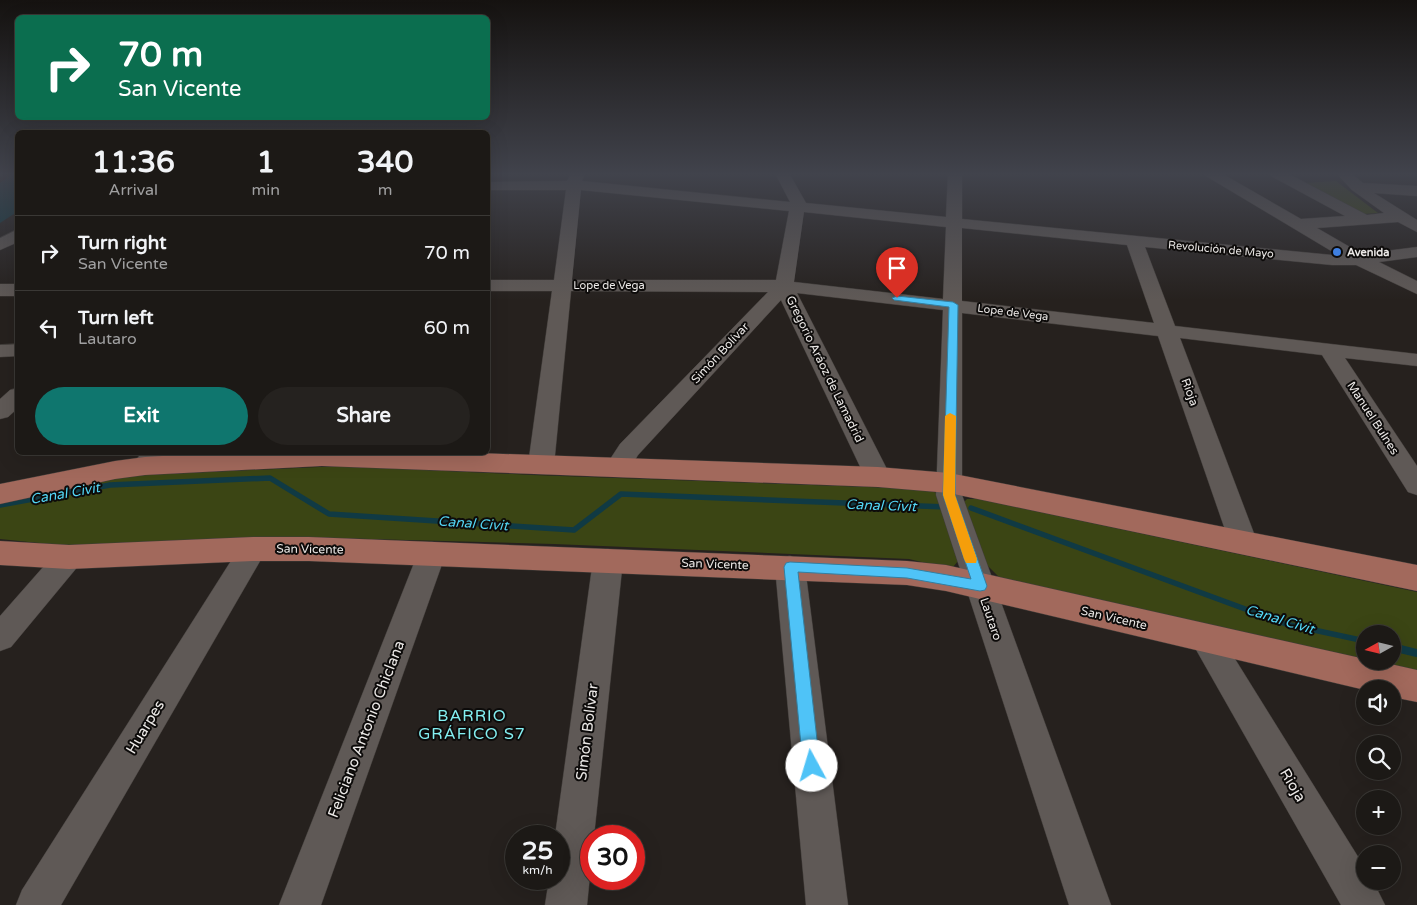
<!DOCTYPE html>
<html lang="en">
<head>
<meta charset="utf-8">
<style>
  body { margin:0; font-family:"Varela Round",sans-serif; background:#25221f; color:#f1f3f6; height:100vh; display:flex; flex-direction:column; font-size:19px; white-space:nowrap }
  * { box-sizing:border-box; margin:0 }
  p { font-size:16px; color:#a0a0a1 }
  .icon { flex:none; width:28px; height:28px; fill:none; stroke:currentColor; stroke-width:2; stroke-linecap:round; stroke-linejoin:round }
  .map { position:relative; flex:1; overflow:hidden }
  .details { position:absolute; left:15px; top:130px; width:475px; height:325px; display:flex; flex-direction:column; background:#1c1916; border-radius:8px; box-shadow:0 5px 20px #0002,0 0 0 1px #3a3835 }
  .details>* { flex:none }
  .hud { position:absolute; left:15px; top:15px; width:475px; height:105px; border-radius:8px; box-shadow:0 5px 20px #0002,0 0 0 1px #3a3835; background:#0b6e4f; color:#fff; overflow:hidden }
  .needle { width:32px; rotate:262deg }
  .buttons { position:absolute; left:1356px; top:625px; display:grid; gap:10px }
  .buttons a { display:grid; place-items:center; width:45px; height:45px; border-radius:50%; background:#1c1916; box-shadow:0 5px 20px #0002,0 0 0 1px #3a3835; font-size:25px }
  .speed { position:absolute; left:505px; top:825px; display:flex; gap:10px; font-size:25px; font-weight:700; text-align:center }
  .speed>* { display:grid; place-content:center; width:65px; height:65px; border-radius:50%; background:#1c1916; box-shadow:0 5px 20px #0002,0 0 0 1px #3a3835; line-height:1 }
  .speed small { font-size:12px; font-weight:400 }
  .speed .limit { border:8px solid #d22; background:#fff; color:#111 }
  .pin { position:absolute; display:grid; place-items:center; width:42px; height:42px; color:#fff; margin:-51px -21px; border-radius:50% 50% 50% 0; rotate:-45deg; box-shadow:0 0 5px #0007 }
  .pin .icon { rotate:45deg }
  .me { position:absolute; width:55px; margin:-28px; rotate:354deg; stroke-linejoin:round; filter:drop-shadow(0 0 4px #0008) }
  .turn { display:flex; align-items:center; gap:18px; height:105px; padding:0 20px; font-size:22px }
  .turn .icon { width:65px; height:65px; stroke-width:2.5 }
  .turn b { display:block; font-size:35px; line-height:42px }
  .eta { display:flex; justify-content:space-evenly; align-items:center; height:85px; text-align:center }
  .eta b { font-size:30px; font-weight:700; line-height:35px }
  .button { display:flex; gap:10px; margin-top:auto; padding:10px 20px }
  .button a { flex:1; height:58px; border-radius:30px; background:#0f766e; color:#fff; font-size:20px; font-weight:700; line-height:58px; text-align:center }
  .button a+a { background:#25221f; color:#f1f3f6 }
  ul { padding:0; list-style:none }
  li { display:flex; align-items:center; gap:15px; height:75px; padding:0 20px; border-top:1px solid #3a3835 }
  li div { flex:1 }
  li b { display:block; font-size:19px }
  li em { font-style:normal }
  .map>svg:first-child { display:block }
  .green { fill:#3b4514 }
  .water { fill:#103a44 }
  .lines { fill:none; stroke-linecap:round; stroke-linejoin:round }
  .stream-far1 { stroke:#103a44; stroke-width:5.5 }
  .stream { stroke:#103a44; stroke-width:8 }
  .minor-casing { stroke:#403c39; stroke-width:1 }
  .major-casing { stroke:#403c39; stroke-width:1 }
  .minor { fill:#5f5956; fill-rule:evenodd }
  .major { fill:#a2695c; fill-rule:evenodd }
  .route { fill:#4fc3f7; stroke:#337fa1 }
  .slow { fill:#f59e0b }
  .shop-dot { fill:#3f7fe0; stroke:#0d0b0a; stroke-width:2 }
  .labels { text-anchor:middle; stroke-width:4; stroke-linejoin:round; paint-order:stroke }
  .far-street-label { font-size:11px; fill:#ece9e7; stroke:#0d0b0a }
  .far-poi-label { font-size:11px; font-weight:bold; fill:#ece9e7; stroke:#0d0b0a; text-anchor:start }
  .street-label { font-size:12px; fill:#ece9e7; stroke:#0d0b0a }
  .water-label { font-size:14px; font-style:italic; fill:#53d6f5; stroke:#0d0b0a }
  .near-street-label { font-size:15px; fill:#ece9e7; stroke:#0d0b0a }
  .near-neighbourhood-label { font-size:16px; letter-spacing:1px; fill:#84f0f2; stroke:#0d0b0a }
</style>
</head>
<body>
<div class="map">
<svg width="1417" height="905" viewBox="0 0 1417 905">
  <rect width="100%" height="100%" fill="#26211e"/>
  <!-- green -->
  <path class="green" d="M1336,181l42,32 -15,1 -59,-31z
    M341,466l191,9 393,14 12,4 21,68 -5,6 -6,1 -38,-9 -355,-15 -260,-7 -207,11 -87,-9v-38l117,-25z
    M967,499h11l439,93v80l-49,-11h24v-27h-27v27l-366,-84 -12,-12 -23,-63z"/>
  <!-- water -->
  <path class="water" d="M13,173h4v39l-17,11v-40z"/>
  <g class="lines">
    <!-- stream-far1 -->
    <path class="stream-far1" d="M0,505l110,-20 160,-7 59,36 245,16 47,-36 325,13
      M971,508l315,116 79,17"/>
    <!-- stream -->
    <path class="stream" d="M1392,647l25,6"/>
    <!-- minor casing -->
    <g class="minor-casing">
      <path id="minor" d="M571,173h14l-3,8 208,21 -15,-29h14l17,30 140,14 2,-44h14v46l370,36h6l-132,-79 -2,-3h17l80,46 44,-3 -74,-40 -2,-3h18l80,42 17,-2 -32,-23 -16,-17h15l12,10 54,3v10l-43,-3 43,27v12l-19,-10 -81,6 45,26 55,-7v10l-38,5 38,19v13l-61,-29h-24l-187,-18 30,79 242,28v12l-72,-8 72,108v29l-9,-3 -86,-137 -142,-17 78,206 -4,7 -10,3 -10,-3 -4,-7 -72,-208 -196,-23v182l149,410h-42l-133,-410 7,-185 -146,-17 94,184 -4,6 -9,3 -9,-3 -4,-6 -84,-177 -143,155 -11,18 -9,2 -9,-2 -4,-6 15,-23 148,-152 -197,-1 -17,174 -4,6 -9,2 -9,-2 -4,-6 24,-174h-64v-11h66l12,-90h-78v-8l79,-1zM581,190l208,21 -13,69h-204zM804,212l142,15 -3,72 -149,-17zM962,228l165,17 27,78 -192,-22z
        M18,229v13l-18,8v-12z
        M0,284h18v12h-18z
        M18,344v12l-18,1v-12z
        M18,388v20l-10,9 -8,2v-20l10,-9z
        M142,452h25l-13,20 -9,2 -9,-2 -4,-6z
        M253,538l10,4 4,7 -206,356h-45l6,-15 221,-348z
        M432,542l10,3 4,8 -125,352h-42l139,-352 4,-8z
        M69,546l10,3 4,8 -4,8 -68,82 -11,4v-35l59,-67z
        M608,549l10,3 5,8 -29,276h-3v29l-4,40h-42l4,-26h10v-43h-4l38,-276 5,-8z
        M790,556l10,3 5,8 43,338h-42l-31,-338 5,-8z
        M1206,626l11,4 148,238v13h8l12,24h-44l-151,-266 5,-9z"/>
    </g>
    <!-- major casing -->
    <g class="major-casing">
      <path id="major" d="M232,452h217l429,15 71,6 468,92v26l-468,-98 -71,-6 -556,-21 -177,9 -30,4 -115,25v-20l115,-23 30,-4z
        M253,537h56l598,24 39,4 419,94v2h12l40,9v32l-25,-5v-8l-27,1 -419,-99 -39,-6 -598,-24h-56l-184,8 -69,-4v-24l69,4z"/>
    </g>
    <!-- minor -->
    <use href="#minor" class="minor"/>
    <!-- major -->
    <use href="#major" class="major"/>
  </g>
  <!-- sky -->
  <linearGradient id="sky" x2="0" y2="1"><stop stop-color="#151210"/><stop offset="0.58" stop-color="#41434c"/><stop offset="1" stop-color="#41434c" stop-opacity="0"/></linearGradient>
  <rect width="1417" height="300" fill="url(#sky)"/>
  <!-- route -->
  <path class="route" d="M897,296l56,6 5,3 -3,190 32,91 -2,4 -5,1 -73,-13 -109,-6 22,194 -2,6 -6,2 -6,-2 -3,-6 -19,-199 2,-4 4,-1 117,6 64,11 -28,-84 6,-188 -55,-7 -2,-2z"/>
  <!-- slow -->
  <path class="slow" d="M950,413l6,3 -1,79 22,64 -1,4h-10l-2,-4 -21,-64 2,-79z"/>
  <!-- markers -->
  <circle class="shop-dot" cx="1337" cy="252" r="5"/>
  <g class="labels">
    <!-- far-street labels -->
    <g class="far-street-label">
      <text transform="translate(1221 249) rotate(5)" y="4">Revolución de Mayo</text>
      <text x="609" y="289">Lope de Vega</text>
      <text transform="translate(1013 312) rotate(7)" y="4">Lope de Vega</text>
    </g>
    <!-- far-poi labels -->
    <g class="far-poi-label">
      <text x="1347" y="256">Avenida</text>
    </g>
    <!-- street labels -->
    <g class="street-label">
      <text transform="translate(720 353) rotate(-47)" y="4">Simón Bolívar</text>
      <text transform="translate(825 369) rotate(64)" y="4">Gregorio Aráoz de Lamadrid</text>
      <text transform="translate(1190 392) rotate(70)" y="4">Rioja</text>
      <text transform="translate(1373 418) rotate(57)" y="4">Manuel Bulnes</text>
      <text transform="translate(310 549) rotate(1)" y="4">San Vicente</text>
      <text transform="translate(715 564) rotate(2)" y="4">San Vicente</text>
      <text transform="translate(1114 618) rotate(13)" y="4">San Vicente</text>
      <text transform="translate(991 619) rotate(71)" y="4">Lautaro</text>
    </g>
    <!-- water labels -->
    <g class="water-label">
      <text transform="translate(65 493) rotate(-10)" y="5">Canal Civit</text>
      <text transform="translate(881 505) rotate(2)" y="5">Canal Civit</text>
      <text transform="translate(473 523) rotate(4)" y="5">Canal Civit</text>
      <text transform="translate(1280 619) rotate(17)" y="5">Canal Civit</text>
    </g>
    <!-- near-street labels -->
    <g class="near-street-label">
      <text transform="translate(145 727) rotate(-59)" y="5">Huarpes</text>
      <text transform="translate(366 729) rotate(-69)" y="5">Feliciano Antonio Chiclana</text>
      <text transform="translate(587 732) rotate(-83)" y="5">Simón Bolívar</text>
      <text transform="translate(1293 785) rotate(59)" y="5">Rioja</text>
    </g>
    <!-- near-neighbourhood labels -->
    <g class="near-neighbourhood-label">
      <text x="472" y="721">BARRIO<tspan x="472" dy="18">GRÁFICO S7</tspan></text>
    </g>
  </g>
</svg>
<div class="buttons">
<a><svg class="needle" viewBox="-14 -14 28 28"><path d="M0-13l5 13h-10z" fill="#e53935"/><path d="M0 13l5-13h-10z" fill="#a0a0a1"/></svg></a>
<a><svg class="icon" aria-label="sound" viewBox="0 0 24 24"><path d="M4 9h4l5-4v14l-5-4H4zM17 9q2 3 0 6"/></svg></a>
<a><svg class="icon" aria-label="search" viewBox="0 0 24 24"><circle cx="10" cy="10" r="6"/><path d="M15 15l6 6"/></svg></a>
<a>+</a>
<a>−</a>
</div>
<div class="speed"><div>25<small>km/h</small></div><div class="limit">30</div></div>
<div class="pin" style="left:897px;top:298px;background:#d93025"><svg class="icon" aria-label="arrive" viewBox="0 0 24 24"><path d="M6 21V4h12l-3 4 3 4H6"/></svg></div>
<svg class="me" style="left:812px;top:766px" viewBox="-20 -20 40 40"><circle r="19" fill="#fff"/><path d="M0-13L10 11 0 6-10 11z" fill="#4fc3f7"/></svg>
<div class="hud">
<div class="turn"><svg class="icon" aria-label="right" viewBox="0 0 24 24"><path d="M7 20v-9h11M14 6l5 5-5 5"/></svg><div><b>70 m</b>San Vicente</div></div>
</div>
<section class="details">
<div class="eta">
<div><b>11:36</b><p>Arrival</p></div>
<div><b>1</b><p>min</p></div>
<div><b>340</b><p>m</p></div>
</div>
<ul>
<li><svg class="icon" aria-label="right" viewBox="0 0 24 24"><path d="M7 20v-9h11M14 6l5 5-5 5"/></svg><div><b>Turn right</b><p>San Vicente</p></div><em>70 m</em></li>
<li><svg class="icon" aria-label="left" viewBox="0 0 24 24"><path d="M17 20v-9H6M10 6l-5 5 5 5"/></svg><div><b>Turn left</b><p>Lautaro</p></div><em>60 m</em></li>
</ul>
<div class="button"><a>Exit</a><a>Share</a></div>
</section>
</div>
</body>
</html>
